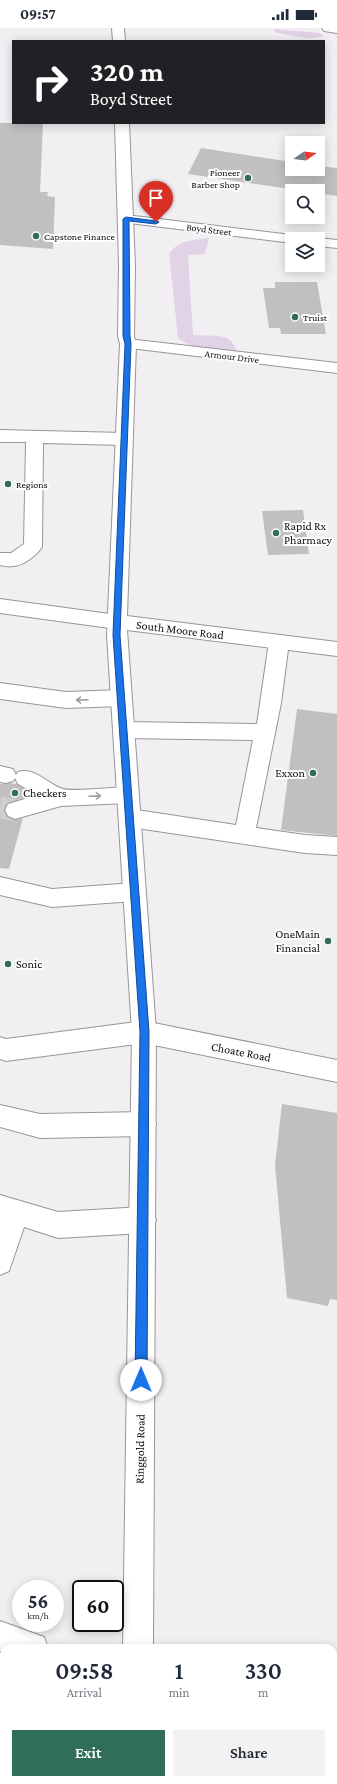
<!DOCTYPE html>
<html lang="en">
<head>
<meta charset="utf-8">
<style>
  body { margin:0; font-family:"Crimson Pro",serif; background:#f2f2f3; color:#1f2937; height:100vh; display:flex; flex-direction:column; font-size:15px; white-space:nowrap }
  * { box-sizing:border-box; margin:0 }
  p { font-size:13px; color:#747a83 }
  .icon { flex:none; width:22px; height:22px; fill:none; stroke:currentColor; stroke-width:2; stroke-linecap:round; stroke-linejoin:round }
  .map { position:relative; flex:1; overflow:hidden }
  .panel { position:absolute; left:0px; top:1616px; width:337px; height:140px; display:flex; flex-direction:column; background:#fff; border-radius:12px 12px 0 0; box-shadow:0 2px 10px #0003 }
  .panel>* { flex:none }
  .top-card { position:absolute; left:12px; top:12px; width:313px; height:84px; border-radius:0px; box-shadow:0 2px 10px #0003; background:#202124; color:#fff; overflow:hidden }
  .needle { width:26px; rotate:76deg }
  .fabs { position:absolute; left:285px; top:108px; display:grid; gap:8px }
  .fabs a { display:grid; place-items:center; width:40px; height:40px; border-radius:0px; background:#fff; box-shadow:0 2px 10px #0003; font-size:20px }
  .speed { position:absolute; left:12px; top:1552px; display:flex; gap:8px; font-size:20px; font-weight:700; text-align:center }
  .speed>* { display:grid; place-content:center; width:52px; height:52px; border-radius:50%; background:#fff; box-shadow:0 2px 10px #0003; line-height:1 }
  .speed small { font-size:10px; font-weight:400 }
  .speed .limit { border:2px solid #111; border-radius:6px; background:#fff; color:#111 }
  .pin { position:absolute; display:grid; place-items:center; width:34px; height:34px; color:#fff; margin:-41px -17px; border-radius:50% 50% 50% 0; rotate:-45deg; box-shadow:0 0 4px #0007 }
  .pin .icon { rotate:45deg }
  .me { position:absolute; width:44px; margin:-22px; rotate:0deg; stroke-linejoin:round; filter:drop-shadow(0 0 3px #0008) }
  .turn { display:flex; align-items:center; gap:14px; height:84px; padding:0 12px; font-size:18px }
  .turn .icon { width:52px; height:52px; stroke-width:2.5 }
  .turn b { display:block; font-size:28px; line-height:34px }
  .eta { display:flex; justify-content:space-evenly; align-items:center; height:68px; text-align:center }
  .eta b { font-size:24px; font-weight:600; line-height:28px }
  .cta { display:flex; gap:8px; margin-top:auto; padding:8px 12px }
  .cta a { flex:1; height:46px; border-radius:0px; background:#316e59; color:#fff; font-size:16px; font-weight:600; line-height:46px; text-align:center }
  .cta a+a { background:#f2f2f3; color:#1f2937 }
  .status { display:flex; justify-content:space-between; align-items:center; height:28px; padding:0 20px; background:#fff; direction:ltr }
  .status svg { height:11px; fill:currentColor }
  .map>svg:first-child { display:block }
  .green { fill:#e1d3e5 }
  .building { fill:#c2bfc3 }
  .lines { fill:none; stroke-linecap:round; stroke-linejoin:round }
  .minor-tunnel { stroke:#d0cdd1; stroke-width:22; stroke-dasharray:22 11; stroke-linecap:butt }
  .minor-casing { stroke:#989599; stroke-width:2 }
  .major-casing { stroke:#989599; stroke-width:2 }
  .minor { fill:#fff; fill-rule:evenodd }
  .major { fill:#fff; fill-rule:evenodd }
  .oneway { stroke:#9f9e9f }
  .route { fill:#1a73e8; stroke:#114b97 }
  .poi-dot { fill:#316e59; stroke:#fefdff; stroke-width:1.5 }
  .labels { text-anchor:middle; stroke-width:4; stroke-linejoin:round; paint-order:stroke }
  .far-poi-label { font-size:10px; fill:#0e0d0f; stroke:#fefdff; text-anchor:start }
  .far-street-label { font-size:10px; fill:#0e0d0f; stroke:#fefdff }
  .poi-label { font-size:12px; fill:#0e0d0f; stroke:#fefdff; text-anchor:start }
  .street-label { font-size:12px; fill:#0e0d0f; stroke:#fefdff }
</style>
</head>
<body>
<div class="status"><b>09:57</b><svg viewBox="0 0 49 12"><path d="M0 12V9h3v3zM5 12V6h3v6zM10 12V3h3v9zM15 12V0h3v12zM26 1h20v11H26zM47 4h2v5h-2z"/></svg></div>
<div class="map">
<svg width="337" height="1756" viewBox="0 0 337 1756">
  <rect width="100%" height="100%" fill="#f2eff3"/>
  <!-- green -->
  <path class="green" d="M275,1l45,4 3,3c-11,5 -36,-1 -49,-4z
    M209,210l-4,16 -17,1 5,80c19,2 39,-5 44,18 -20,-3 -42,-2 -59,-15l-9,-84c9,-14 25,-14 40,-16z"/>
  <!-- building -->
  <path class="building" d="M0,95h43l-3,69h8l-1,4 8,1 -2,52 -53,-4z
    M201,120l91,14v7h26v-3l19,2v28l-19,-3v-2h-14l-116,-17z
    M275,254h42l9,52h-45l-1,-6h-11l-6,-40h12z
    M303,482l6,44 -41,1 -6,-44z
    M297,681l40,5v122l-56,-6z
    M10,755l6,1 14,8 -1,4 -21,7 -4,6 3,8 7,3 9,-2 -14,51 -9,-1v-84z
    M282,1076l55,9v187l-7,-1 -2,7 -41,-8 -12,-133z"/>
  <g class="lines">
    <!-- minor-tunnel -->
    <path class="minor-tunnel" d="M0,780l15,2"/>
    <!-- minor casing -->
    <g class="minor-casing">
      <path id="minor" d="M322,0h15v5l-13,-2z
        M126,187l166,20 5,1 2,3h-7v4l-171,-21 -2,-3 2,-3z
        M318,210l19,2v8l-19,-2v-7h-5z
        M128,311l209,24v10l-215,-26 -2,-3 2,-3z
        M0,402l124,3 6,2 2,4 -2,4 -6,2 -81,-2 -1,104c-5,8 -19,19 -29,19 -4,1 -9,0 -13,-1v-12h11l13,-9 2,-102h-26z
        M0,571l117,16 7,2 2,5 -2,5 -7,2 -117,-16z
        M279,607l7,2 3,5 -8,61 -25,125 49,7 32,2v18l-32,-2 -175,-26 -7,-3 -4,-6 4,-6 7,-3 106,16 17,-85 -130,-2 -7,-2 -3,-6 3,-6 7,-2 134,2 12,-82 3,-5z
        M0,655l66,9 55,-2 7,3 3,5 -3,5 -7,3 -55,2 -66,-9z
        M0,738l13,3 3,6 2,-3c17,-5 29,12 45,17 8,3 53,-2 65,-2l7,2 3,6 -3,6 -7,2 -67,3 -46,13 -7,-3 -3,-6 3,-6 30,-9 -20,-11 -3,-6 -2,3 -7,2 -6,-1z
        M0,849l52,12 82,-6 8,2 3,7 -3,7 -8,2 -82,6 -52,-12z
        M144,993l193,39v22l-193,-39 -138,18 -6,-2v-22l6,2z
        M0,1077l40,9 104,-2 9,4 3,8 -3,8 -9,4 -104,2 -40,-11z
        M0,1167l58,17 85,-5 9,4 4,9 -4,9 -9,4 -85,5 -34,-11 -15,44 -9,4z
        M333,1699l4,1v32l-4,-1z"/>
    </g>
    <!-- major casing -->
    <g class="major-casing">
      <path id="major" d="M112,0h12l1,13h-12z
        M115,95h14l6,142 -1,71 2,8 -9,272 210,26v14l-210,-26 29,402 -3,616h-30l9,-616 -25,-397 13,-291 -2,-8 1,-71z
        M0,1593l44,16 4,11h-44v4l-4,-1z
        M114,1752h32l-1,4h-32z"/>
    </g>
    <!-- minor -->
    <use href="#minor" class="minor"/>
    <!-- major -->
    <use href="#major" class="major"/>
  </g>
  <!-- one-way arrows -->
  <defs><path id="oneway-shaft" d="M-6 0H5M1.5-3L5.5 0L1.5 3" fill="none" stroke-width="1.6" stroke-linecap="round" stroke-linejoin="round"/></defs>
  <g class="oneway">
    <use href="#oneway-shaft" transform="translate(82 672) rotate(178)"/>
    <use href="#oneway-shaft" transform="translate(95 768) rotate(-2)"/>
  </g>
  <!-- route -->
  <path class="route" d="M126,189l30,4 3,1 -3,2 -27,-3 1,115 1,8 -11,291 29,397 -2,348 -2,4 -4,2 -4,-2 -2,-4 5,-348 -27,-397 12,-291 -2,-8v-117z"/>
  <!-- markers -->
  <g class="poi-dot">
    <circle cx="248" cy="150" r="4"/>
    <circle cx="36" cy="208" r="4"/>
    <circle cx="295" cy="289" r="4"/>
    <circle cx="8" cy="456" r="4"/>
    <circle cx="276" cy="505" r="4"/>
    <circle cx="313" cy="745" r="4"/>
    <circle cx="15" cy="765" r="4"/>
    <circle cx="328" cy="913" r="4"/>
    <circle cx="8" cy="936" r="4"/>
  </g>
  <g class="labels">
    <!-- far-poi labels -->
    <g class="far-poi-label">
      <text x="240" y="148" text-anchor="end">Pioneer<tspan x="240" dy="12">Barber Shop</tspan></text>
      <text x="44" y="212">Capstone Finance</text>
      <text x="303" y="293">Truist</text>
      <text x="16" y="460">Regions</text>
    </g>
    <!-- far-street labels -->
    <g class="far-street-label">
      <text transform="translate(209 201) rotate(7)" y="4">Boyd Street</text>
      <text transform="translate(232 328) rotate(7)" y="4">Armour Drive</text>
    </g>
    <!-- poi labels -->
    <g class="poi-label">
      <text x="284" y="502">Rapid Rx<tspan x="284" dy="14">Pharmacy</tspan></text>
      <text x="305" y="749" text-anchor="end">Exxon</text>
      <text x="23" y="769">Checkers</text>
      <text x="320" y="910" text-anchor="end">OneMain<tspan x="320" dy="14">Financial</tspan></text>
      <text x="16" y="940">Sonic</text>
    </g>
    <!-- street labels -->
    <g class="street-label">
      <text transform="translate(180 602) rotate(7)" y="4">South Moore Road</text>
      <text transform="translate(241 1024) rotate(11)" y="4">Choate Road</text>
      <text transform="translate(140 1421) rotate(-89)" y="4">Ringgold Road</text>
    </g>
  </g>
</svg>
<div class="fabs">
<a><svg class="needle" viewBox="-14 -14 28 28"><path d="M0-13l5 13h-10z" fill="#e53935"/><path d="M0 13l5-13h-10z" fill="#747a83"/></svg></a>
<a><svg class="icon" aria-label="search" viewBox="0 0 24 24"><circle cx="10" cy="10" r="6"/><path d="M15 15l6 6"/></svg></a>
<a><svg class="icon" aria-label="layers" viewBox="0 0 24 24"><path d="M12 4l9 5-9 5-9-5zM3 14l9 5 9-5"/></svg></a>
</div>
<div class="speed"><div>56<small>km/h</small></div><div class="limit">60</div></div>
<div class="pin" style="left:156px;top:194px;background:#d93025"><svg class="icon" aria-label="arrive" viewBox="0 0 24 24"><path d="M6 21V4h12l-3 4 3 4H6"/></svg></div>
<svg class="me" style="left:141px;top:1352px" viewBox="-20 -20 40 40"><circle r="19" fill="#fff"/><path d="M0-13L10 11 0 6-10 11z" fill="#1a73e8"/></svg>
<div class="top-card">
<div class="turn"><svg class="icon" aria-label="right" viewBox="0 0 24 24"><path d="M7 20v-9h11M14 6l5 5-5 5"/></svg><div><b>320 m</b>Boyd Street</div></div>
</div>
<section class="panel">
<div class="eta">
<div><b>09:58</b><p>Arrival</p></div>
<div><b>1</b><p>min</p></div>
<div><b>330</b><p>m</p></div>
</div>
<div class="cta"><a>Exit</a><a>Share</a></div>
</section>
</div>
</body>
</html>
